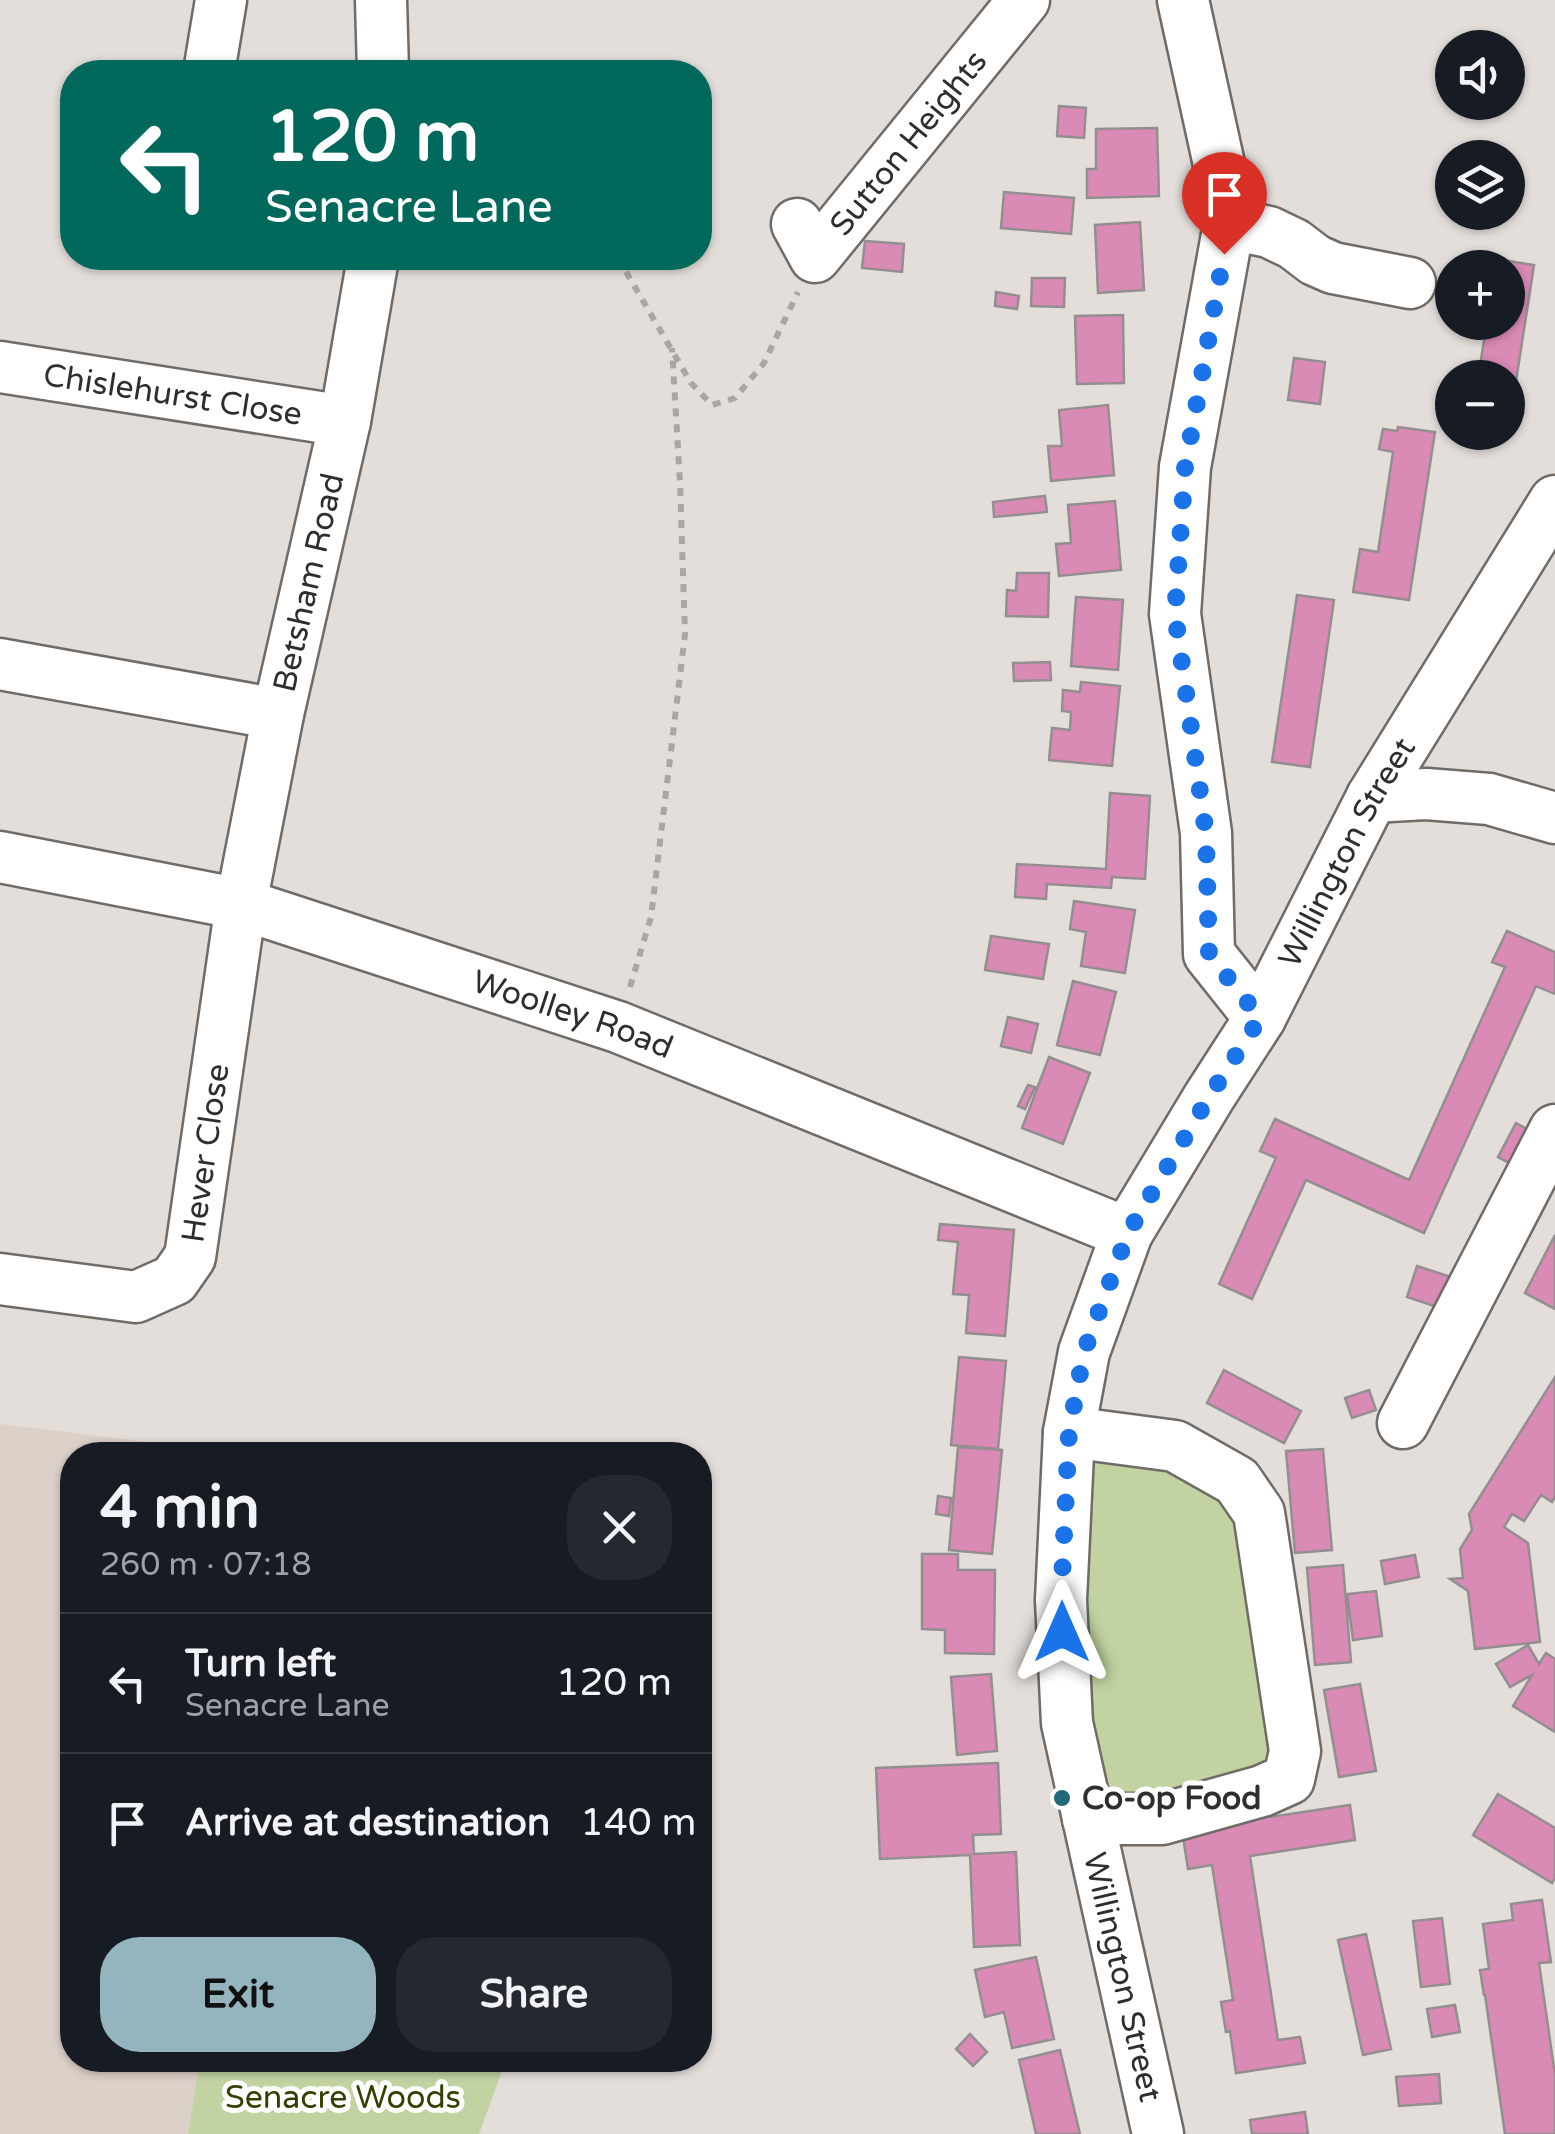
<!DOCTYPE html>
<html lang="en">
<head>
<meta charset="utf-8">
<style>
  body { margin:0; font-family:"Varela Round",sans-serif; background:#242831; color:#f1f3f6; height:100vh; display:flex; flex-direction:column; font-size:38px; white-space:nowrap }
  * { box-sizing:border-box; margin:0 }
  p { font-size:32px; color:#9ea1a6 }
  .icon { flex:none; width:55px; height:55px; fill:none; stroke:currentColor; stroke-width:2; stroke-linecap:round; stroke-linejoin:round }
  .map { position:relative; flex:1; overflow:hidden }
  .details { position:absolute; left:60px; top:1442px; width:652px; height:630px; display:flex; flex-direction:column; background:#171b24; border-radius:40px; box-shadow:0 2px 8px #0004 }
  .details>* { flex:none }
  .banner { position:absolute; left:60px; top:60px; width:652px; height:210px; border-radius:40px; box-shadow:0 2px 8px #0004; background:#00695c; color:#fff; overflow:hidden }
  .buttons { position:absolute; left:1435px; top:30px; display:grid; gap:20px }
  .buttons a { display:grid; place-items:center; width:90px; height:90px; border-radius:50%; background:#171b24; box-shadow:0 2px 8px #0004; font-size:50px }
  .pin { position:absolute; display:grid; place-items:center; width:85px; height:85px; color:#fff; margin:-102px -42px; border-radius:50% 50% 50% 0; rotate:-45deg; box-shadow:0 0 10px #0007 }
  .pin .icon { rotate:45deg }
  .me { position:absolute; width:110px; margin:-55px; rotate:0deg; stroke-linejoin:round; filter:drop-shadow(0 0 8px #0008) }
  .turn { display:flex; align-items:center; gap:35px; height:210px; padding:0 40px; font-size:45px }
  .turn .icon { width:130px; height:130px; stroke-width:2.5 }
  .turn b { display:block; font-size:70px; line-height:85px }
  .round { display:grid; place-items:center; flex:none; width:105px; height:105px; border-radius:40px; background:#242831 }
  .overview { display:flex; align-items:center; justify-content:space-between; height:170px; padding:0 40px }
  h1 { font-size:60px; font-weight:700; line-height:75px }
  .cta { display:flex; gap:20px; margin-top:auto; padding:20px 40px }
  .cta a { flex:1; height:115px; border-radius:40px; background:#94b5bd; color:#111; font-size:40px; font-weight:700; line-height:115px; text-align:center }
  .cta a+a { background:#242831; color:#f1f3f6 }
  ul { padding:0; list-style:none }
  li { display:flex; align-items:center; gap:30px; height:140px; padding:0 40px; border-top:2px solid #363941 }
  li div { flex:1 }
  li b { display:block; font-size:38px }
  li em { font-style:normal }
  .map>svg:first-child { display:block }
  .built { fill:#dcd1c8 }
  .green { fill:#c2d3a1 }
  .building { fill:#d98ab5; stroke:#958e91; stroke-width:2.5 }
  .lines { fill:none; stroke-linecap:round; stroke-linejoin:round }
  .minor-casing { stroke:#706b67; stroke-width:55 }
  .path { stroke:#aaa6a3; stroke-width:6; stroke-dasharray:8 8; stroke-linecap:butt }
  .minor { stroke:#fff; stroke-width:50 }
  .route { stroke:#1a73e8; stroke-width:18; stroke-dasharray:0 32.4 }
  .poi-dot { fill:#226977; stroke:#fff; stroke-width:4 }
  .labels { text-anchor:middle; stroke-width:10; stroke-linejoin:round; paint-order:stroke }
  .street-label { font-size:32px; fill:#302e2c; stroke:#fff }
  .poi-label { font-size:32px; font-weight:bold; fill:#302e2c; stroke:#fff; text-anchor:start }
  .park-label { font-size:32px; fill:#324001; stroke:#fff }
</style>
</head>
<body>
<div class="map">
<svg width="1555" height="2134" viewBox="0 0 1555 2134">
  <rect width="100%" height="100%" fill="#e3deda"/>
  <!-- built -->
  <path class="built" d="M0,1424l253,31h-181v605h128l-12,74h-188z"/>
  <!-- green -->
  <path class="green" d="M1069,1432l168,49 52,298 -201,40z
    M200,2060h306l-27,74h-291z"/>
  <!-- building -->
  <path class="building" d="M1059,106l27,2 -2,30 -27,-2z
    M1157,128l2,68 -72,2v-29h9v-40z
    M1004,192l70,6 -3,36 -70,-6z
    M1140,222l4,68 -46,3 -3,-68z
    M865,241l39,3 -2,28 -40,-4z
    M1496,259l38,6 -26,168v-55h-30l9,-56h21v-54h-13z
    M1032,278h33l-1,29 -33,-1z
    M996,292l23,4 -2,13 -22,-3z
    M1123,315l1,68 -47,1 -2,-68z
    M1294,358l31,4 -5,42 -32,-4z
    M1108,405l6,70 -63,6 -3,-35h14l-3,-36z
    M1398,427l37,5 -26,168 -56,-8 7,-43 18,3 15,-100 -14,-3 4,-20 14,2z
    M1045,496l2,16 -53,5 -1,-15z
    M1115,501l6,69 -62,6 -3,-32 15,-1 -3,-38z
    M1017,573h32l-1,44 -42,-1 1,-26 9,1z
    M1297,595l37,5 -24,167 -38,-5z
    M1076,597l47,3 -5,70 -47,-4z
    M1050,662l1,18 -37,1 -1,-18z
    M1081,682l39,4 -8,80 -63,-6 3,-32 18,2 1,-18 -9,-1 1,-21 17,2z
    M1110,793l40,3 -5,83 -33,-2 -1,11 -64,-4 -1,15 -31,-2 2,-33 89,5z
    M1074,901l61,9 -10,63 -44,-7 5,-34 -16,-3z
    M1507,931l48,21v42l-19,-8 -112,247 -118,-53 -54,119 -33,-15 57,-126 -16,-7 15,-32 134,61 96,-213 -13,-5z
    M991,936l58,8 -6,35 -58,-9z
    M1073,981l43,11 -16,63 -43,-10z
    M1008,1017l30,7 -7,29 -30,-7z
    M1049,1057l41,16 -27,71 -41,-16z
    M1028,1085l7,2 -10,22 -7,-3z
    M1516,1123l20,11 -18,34 -20,-11z
    M940,1224l74,6 -9,106 -39,-3 3,-38 -16,-1 5,-52 -20,-2z
    M1555,1235v74l-30,-16z
    M1417,1266l34,11 -11,31 -33,-11z
    M959,1357l47,4 -8,88 -47,-4z
    M1224,1370l77,41 -17,32 -77,-40z
    M1555,1377v120l-3,5 -11,-7 -17,26 -12,-7 -8,13 24,16 12,99 -65,7 -7,-58 -18,-12 13,-1 -3,-29 12,-19 -3,-16z
    M1369,1390l7,20 -24,8 -7,-20z
    M958,1447l44,3 -10,104 -43,-4z
    M1323,1449l9,101 -37,3 -9,-102z
    M938,1496l13,2 -2,18 -13,-2z
    M922,1554h36v16h37l-1,84 -49,-1v-23l-23,-1z
    M1415,1555l4,22 -34,7 -4,-23z
    M1343,1565l8,97 -36,3 -8,-97z
    M1376,1591l6,45 -29,4 -6,-46z
    M1528,1645l11,19 7,-11 9,6v73l-42,-26 19,-31 -22,12 -14,-23z
    M991,1674l6,77 -40,4 -6,-78z
    M1360,1684l16,87 -37,6 -15,-87z
    M998,1763l3,71 -28,1 1,19 42,-2 4,93 -46,2 -4,-92 -90,4 -4,-91z
    M1498,1794l57,34v50l-3,5 -79,-48z
    M1350,1805l5,35 -105,16 28,184 22,-3 5,26 -69,10 -6,-42 -4,1 -5,-30 12,-2 -21,-135 -24,4 -6,-39z
    M1542,1900l9,62 -12,1 16,112v59h-50l-20,-139h-1l-4,-25 9,-1 -6,-45 30,-4 -2,-16z
    M1442,1918l8,66 -29,3 -8,-66z
    M1366,1934l25,115 -28,6 -25,-115z
    M1036,1957l18,82 -42,9 -8,-36 -19,5 -10,-47z
    M1455,2005l5,27 -28,5 -5,-28z
    M970,2034l17,18 -14,14 -17,-17z
    M1060,2050l20,84h-44l-17,-74z
    M1439,2074l2,29 -42,3 -3,-29z
    M1305,2112l3,22h-56l-2,-14z"/>
  <g class="lines">
    <!-- minor casing -->
    <g class="minor-casing">
      <g id="minor">
        <path d="M381,0l2,72"/>
        <path d="M1183,0l39,178 7,46 -44,243 -10,147 31,219 3,121 51,64"/>
        <path d="M209,72l12,-72"/>
        <path id="s1" d="M797,224l18,33 209,-257"/>
        <path d="M1229,224l40,8 25,12 21,16 18,8 77,15"/>
        <path id="s2" d="M0,367l345,54"/>
        <path d="M0,664l278,50"/>
        <path d="M1372,797l54,-3 63,5 66,19"/>
        <path id="s3" d="M0,857l241,47 377,123 509,206"/>
        <path id="s4" d="M0,1279l136,18 38,-17 16,-23 51,-353 37,-190 67,-293 28,-163"/>
        <path d="M1403,1423l152,-293"/>
        <path d="M1069,1432l106,14 62,35 22,32 36,238 -6,28 -27,12 -100,28h-74"/>
        <path id="s5" d="M1158,2134l-91,-411 -6,-123 8,-168 15,-80 43,-119 82,-136 51,-79 112,-221 183,-296"/>
      </g>
    </g>
    <!-- path -->
    <path class="path" d="M425,71l24,1
      M618,258l73,125 21,22 23,-7 29,-35 34,-71
      M630,987l21,-70 34,-283 -5,-152 -8,-134"/>
    <!-- minor -->
    <use href="#minor" class="minor"/>
  </g>
  <g class="lines">
    <!-- route -->
    <path class="route" d="M1062,1632l-1,-32 8,-168 15,-80 44,-119 81,-136 51,-79 -51,-64 -3,-120 -31,-220 10,-146 39,-214"/>
  </g>
  <!-- markers -->
  <circle class="poi-dot" cx="1062" cy="1798" r="10"/>
  <g class="labels">
    <!-- street labels -->
    <g class="street-label">
      <text dy="11" stroke="none"><textPath href="#s1" startOffset="185">Sutton Heights</textPath></text>
      <text dy="11" stroke="none"><textPath href="#s2" startOffset="175">Chislehurst Close</textPath></text>
      <text dy="11" stroke="none"><textPath href="#s4" startOffset="892">Betsham Road</textPath></text>
      <text dy="11" stroke="none"><textPath href="#s5" startOffset="1360">Willington Street</textPath></text>
      <text dy="11" stroke="none"><textPath href="#s3" startOffset="595">Woolley Road</textPath></text>
      <text dy="11" stroke="none"><textPath href="#s4" startOffset="312">Hever Close</textPath></text>
      <text transform="translate(1123 1977) rotate(77)" y="11">Willington Street</text>
    </g>
    <!-- poi labels -->
    <g class="poi-label">
      <text x="1082" y="1809">Co-op Food</text>
    </g>
    <!-- park labels -->
    <g class="park-label">
      <text x="343" y="2108">Senacre Woods</text>
    </g>
  </g>
</svg>
<div class="buttons">
<a><svg class="icon" aria-label="sound" viewBox="0 0 24 24"><path d="M4 9h4l5-4v14l-5-4H4zM17 9q2 3 0 6"/></svg></a>
<a><svg class="icon" aria-label="layers" viewBox="0 0 24 24"><path d="M12 4l9 5-9 5-9-5zM3 14l9 5 9-5"/></svg></a>
<a>+</a>
<a>−</a>
</div>
<div class="pin" style="left:1224px;top:254px;background:#d93025"><svg class="icon" aria-label="arrive" viewBox="0 0 24 24"><path d="M6 21V4h12l-3 4 3 4H6"/></svg></div>
<svg class="me" style="left:1062px;top:1632px" viewBox="-20 -20 40 40"><path d="M0-17L14 15 0 8-14 15z" fill="#1a73e8" stroke="#fff" stroke-width="4"/></svg>
<div class="banner">
<div class="turn"><svg class="icon" aria-label="left" viewBox="0 0 24 24"><path d="M17 20v-9H6M10 6l-5 5 5 5"/></svg><div><b>120 m</b>Senacre Lane</div></div>
</div>
<section class="details">
<div class="overview"><div><h1>4 min</h1><p>260 m · 07:18</p></div><a class="round"><svg class="icon" aria-label="close" viewBox="0 0 24 24"><path d="M6 6l12 12M18 6L6 18"/></svg></a></div>
<ul>
<li><svg class="icon" aria-label="left" viewBox="0 0 24 24"><path d="M17 20v-9H6M10 6l-5 5 5 5"/></svg><div><b>Turn left</b><p>Senacre Lane</p></div><em>120 m</em></li>
<li><svg class="icon" aria-label="arrive" viewBox="0 0 24 24"><path d="M6 21V4h12l-3 4 3 4H6"/></svg><div><b>Arrive at destination</b></div><em>140 m</em></li>
</ul>
<div class="cta"><a>Exit</a><a>Share</a></div>
</section>
</div>
</body>
</html>
